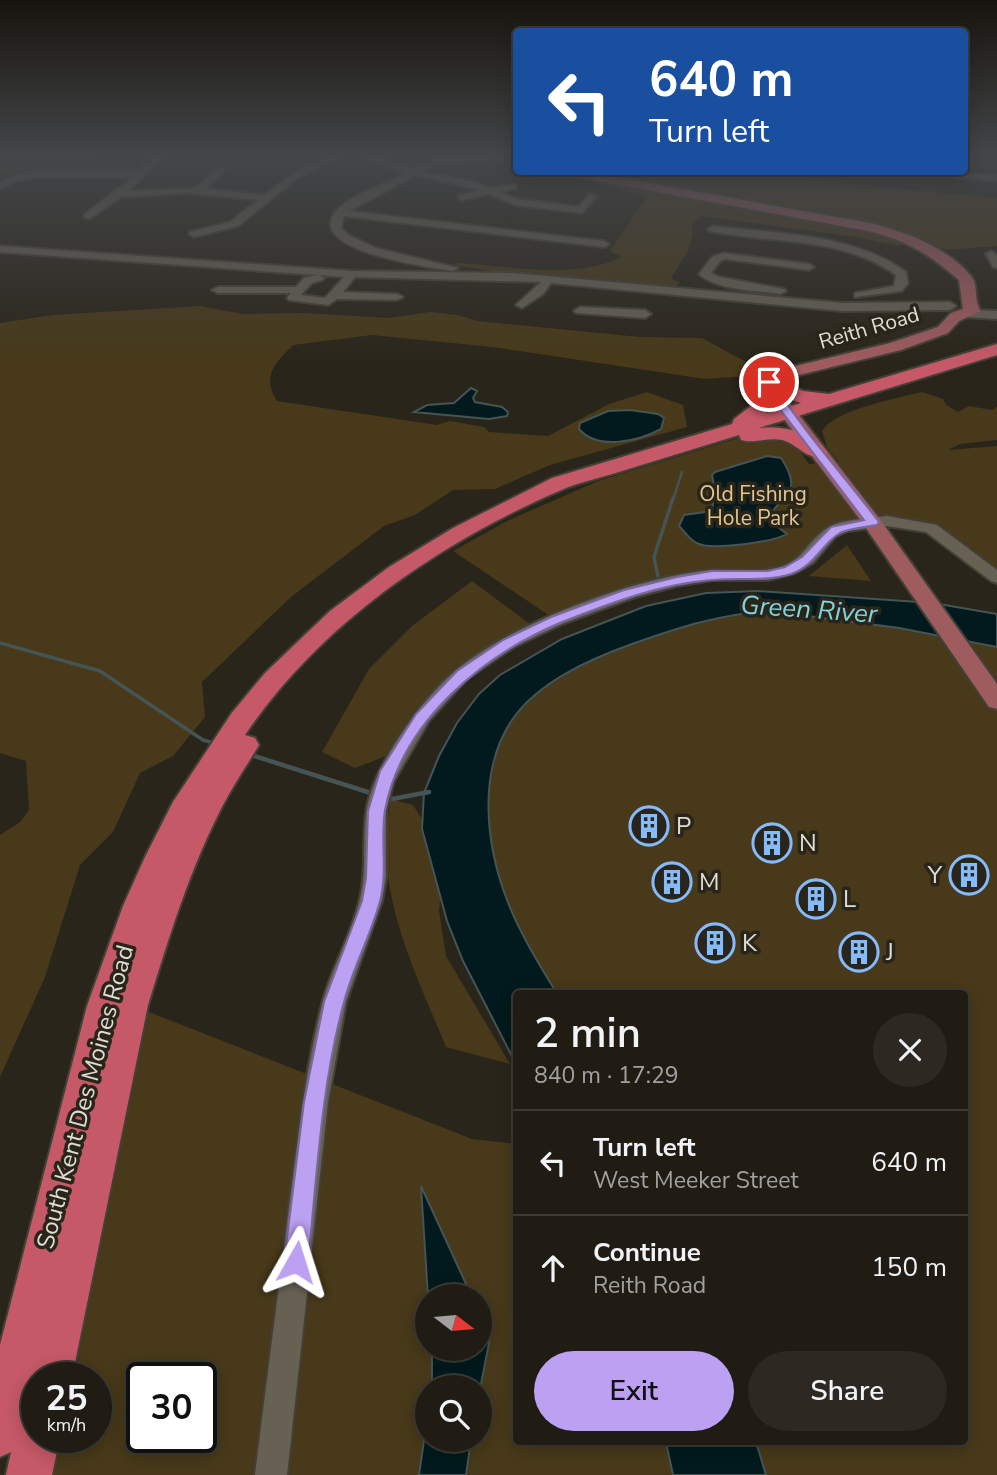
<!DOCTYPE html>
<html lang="en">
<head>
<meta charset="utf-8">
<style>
  body { margin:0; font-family:"Nunito Sans",sans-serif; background:#2d2922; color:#f1f3f6; height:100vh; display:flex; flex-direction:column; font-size:26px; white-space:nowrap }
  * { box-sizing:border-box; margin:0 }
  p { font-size:23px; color:#a2a1a0 }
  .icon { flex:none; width:38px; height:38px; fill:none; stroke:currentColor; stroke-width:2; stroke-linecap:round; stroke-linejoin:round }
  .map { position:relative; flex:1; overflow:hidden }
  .drawer { position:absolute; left:513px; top:990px; width:455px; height:455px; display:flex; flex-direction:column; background:#201c14; border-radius:7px; box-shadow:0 4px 18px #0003,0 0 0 2px #3d3a34 }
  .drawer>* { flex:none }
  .banner { position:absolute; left:513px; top:28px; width:455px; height:147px; border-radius:7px; box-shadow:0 4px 18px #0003,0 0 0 2px #3d3a34; background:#1a4fa0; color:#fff; overflow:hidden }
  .needle { width:46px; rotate:106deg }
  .controls { position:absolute; left:415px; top:1284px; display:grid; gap:14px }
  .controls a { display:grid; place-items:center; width:77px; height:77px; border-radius:50%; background:#201c14; box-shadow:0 4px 18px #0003,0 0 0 2px #3d3a34; font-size:35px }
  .speed { position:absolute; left:21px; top:1362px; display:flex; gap:14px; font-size:35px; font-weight:700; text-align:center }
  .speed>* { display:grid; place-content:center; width:91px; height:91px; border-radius:50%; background:#201c14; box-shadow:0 4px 18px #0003,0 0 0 2px #3d3a34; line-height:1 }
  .speed small { font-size:18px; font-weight:400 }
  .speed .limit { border:4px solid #111; border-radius:10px; background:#fff; color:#111 }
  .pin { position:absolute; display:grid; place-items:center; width:60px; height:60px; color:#fff; margin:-30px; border:4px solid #fff; border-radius:50%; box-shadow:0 2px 7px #0007 }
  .me { position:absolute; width:77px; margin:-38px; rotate:6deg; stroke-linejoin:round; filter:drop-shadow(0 0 5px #0008) }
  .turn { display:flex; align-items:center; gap:24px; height:147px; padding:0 21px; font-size:32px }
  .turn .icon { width:91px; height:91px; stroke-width:2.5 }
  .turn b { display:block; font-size:49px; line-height:60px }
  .round { display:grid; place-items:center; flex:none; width:74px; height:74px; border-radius:37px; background:#2d2922 }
  .overview { display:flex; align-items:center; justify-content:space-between; height:119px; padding:0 21px }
  h1 { font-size:42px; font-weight:600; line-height:52px }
  .cta { display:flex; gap:14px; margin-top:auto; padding:14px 21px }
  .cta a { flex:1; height:80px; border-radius:42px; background:#bca0f2; color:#111; font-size:28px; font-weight:600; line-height:80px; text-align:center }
  .cta a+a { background:#2d2922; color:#f1f3f6 }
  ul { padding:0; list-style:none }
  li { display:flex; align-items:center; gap:21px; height:105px; padding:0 21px; border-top:2px solid #3d3a34 }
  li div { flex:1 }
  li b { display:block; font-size:26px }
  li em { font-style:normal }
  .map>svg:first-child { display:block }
  .green { fill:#473919; fill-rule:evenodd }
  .water { fill:#021a1d; stroke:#455454; stroke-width:2 }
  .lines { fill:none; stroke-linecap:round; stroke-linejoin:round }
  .stream-far2 { stroke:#455454; stroke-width:2.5 }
  .stream-far1 { stroke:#455454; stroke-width:3.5 }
  .stream { stroke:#455454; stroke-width:4.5 }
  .minor-casing { stroke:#434037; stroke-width:4 }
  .major-casing { stroke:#434037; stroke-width:4 }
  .highway-casing { stroke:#434037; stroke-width:4 }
  .minor { fill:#676154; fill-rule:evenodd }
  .major { fill:#9f5c5f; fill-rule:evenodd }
  .highway { fill:#c55967; fill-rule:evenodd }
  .route { fill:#bca0f2; stroke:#7a689d; stroke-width:2 }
  .labels { text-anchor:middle; stroke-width:7; stroke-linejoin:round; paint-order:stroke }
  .far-street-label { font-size:21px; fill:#e0ddd5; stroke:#2a251a }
  .far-park-label { font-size:21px; fill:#e3c78c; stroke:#2a251a }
  .poi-label { font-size:24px; fill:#e0ddd5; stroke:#2a251a; text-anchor:start }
  .street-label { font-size:24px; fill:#e0ddd5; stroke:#2a251a }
  .water-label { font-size:26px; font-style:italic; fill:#80d4de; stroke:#2a251a }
</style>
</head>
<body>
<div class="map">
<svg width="997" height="1475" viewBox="0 0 997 1475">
  <rect width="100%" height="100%" fill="#2a251a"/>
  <!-- green -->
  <path class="green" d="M0,158h96l-35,14 -29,-1 -32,4z
    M643,172h138l59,11 157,15v48l-51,4 -52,-23 -252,-45 5,-9z
    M575,174l285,56 42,13 -3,3 -43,-9 -154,-21 -7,5 -4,7 2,6 -5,17 -17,27 9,5 -7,6 -6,-4 -6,4 -143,-14 -65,-10 5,-2c52,3 116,17 164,-6l-12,-6 37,-54 -77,-22z
    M200,306l43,8 61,-1 84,5 42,-6 28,3 19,6 163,16 62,1 48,26 -4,12 -41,3 -212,-32 -121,-12 -79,10c-18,19 -32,30 -16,56l160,24 13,-4 34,6 5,5 59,4 61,-32 38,-12 36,13 4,22 -137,38 -55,24 -42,1 -38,25 -31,11 -93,71 -89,85 3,35 -32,39 -33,17 -27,59 -33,33 -35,112 -45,100v-242l20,-13 9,-12 -3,-49 -26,-8v-430l53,-8zM620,410h10l24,23 -40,9 -19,-4 13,-27z
    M922,392l21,7 3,6 12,7 11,-6 23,4 5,-3v33l-37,4 -12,6 49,-4v132l-80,-54 -74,3 -54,43 -91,7 -142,43 -103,-69 54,-30 91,-40 147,-45 36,2 12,4 16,22 30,-2 -12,-15 -5,-16c12,-21 76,-33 100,-39z
    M847,545l24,36 -62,-5z
    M472,581l62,46 -120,90 -25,38 -34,13 -33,-16 47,-83 43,-43z
    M771,611l128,17 98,19v828h-231l-10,-33h208v-448h-407c-18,-30 -38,-62 -50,-94 -21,-56 -30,-128 5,-180 26,-38 78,-61 120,-76 45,-16 91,-31 139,-33z
    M391,799l22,6 14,22 14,68 -2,15 7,46 64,108 -64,-17c-32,-78 -75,-161 -55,-248z
    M131,1005l341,134 44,5v298h150l7,33h-644l8,-38h59v-60h-46zM427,1297h53v52h-53zM142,1377h59v60h-59zM427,1388h53v52h-53z"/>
  <!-- water -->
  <path class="water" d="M471,388l6,3 -4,7 2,4 27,5 6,5 -1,4 -18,3 -75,-7 13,-7 27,-2z
    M630,410l28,4 6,4 -3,11c-22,12 -63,22 -82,0l1,-6 28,-12z
    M767,456l14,2c29,43 -13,39 -10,64l16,12c-14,8 -73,16 -88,10 -8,-2 -14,-12 -20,-18l5,-11 28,-4 3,-21 -3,-15 3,-3z
    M758,591l175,12 64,11v33l-98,-19 -128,-17c-48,2 -94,17 -139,33 -42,15 -94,38 -120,76 -35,52 -26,125 -5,180 12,32 32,64 50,94h-41v70l-53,-103 -16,-40 -25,-92 2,-36 15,-37 18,-33 22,-29 21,-19 62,-36 84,-33 60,-13z
    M421,1186l51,111h-44z
    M480,1314l10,24 -10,51 -48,-1v-39h48z
    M427,1420v20h44l-5,35h-47z
    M666,1442h90l10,33h-93z"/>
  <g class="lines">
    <!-- stream-far2 -->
    <path class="stream-far2" d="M673,500l9,-28"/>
    <!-- stream-far1 -->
    <path class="stream-far1" d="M659,581l-5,-24 19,-59
      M0,643l100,28 103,69 11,3"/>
    <!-- stream -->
    <path class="stream" d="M248,754l126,40
      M385,797l7,2 37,-7"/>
    <!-- minor casing -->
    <g class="minor-casing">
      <path id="minor" d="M151,158h10l-32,33 66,-3 26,-22 3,1v4l-19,18 60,6c20,-16 46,-38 73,-37l-42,21 -58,47 -44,11 -5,-3 1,-2 40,-10 28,-22 -70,-7 -67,4 -32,22 -5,-3 1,-2 48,-37h-95l-20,3 -18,9v-7c37,-19 97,-11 138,-11z
        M364,158h14l36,11 22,-11h52l-4,3 -47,3 -14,8 51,9 17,7 25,-4v4l-16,4 17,7 62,8 10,-13 8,2 -15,17 -67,-8 -26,-11 -27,6 -3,-1v-4l21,-5 -64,-15 -67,36 255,30 5,3 -5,3 -260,-31 -3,12 7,7 28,13 82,20 -6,3c-21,-4 -149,-20 -116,-60 12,-15 53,-29 71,-38z
        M924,172l73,3v6l-68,-6z
        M713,226c64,8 139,7 193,46l2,11 -6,8 -47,6v-4l39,-7 2,-11c-54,-39 -124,-31 -187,-44l-1,-2z
        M0,246l352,25 160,2 331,30 107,-1 6,4 -6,4 -107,1 -292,-28 -8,11 -21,14 -6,-3 2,-2 23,-21 -186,-5 -12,15 54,2 6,3 -6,3 -60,-1 -9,6 -39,-5 -2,-2 4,-5h-73l-6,-3 6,-3h78l8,-9 13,-3 -317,-23zM319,275l25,2 -19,21 -24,-3 11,-12 10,-3 2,-2z
        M991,251l6,4v13l-4,-1 -7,-13z
        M724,253l85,11 5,3 -5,3 -84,-11 -5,2 -9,12 8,4 65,12 2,2 -6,3c-24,-4 -62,-3 -81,-20l13,-17z
        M580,307l65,3 6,4 -6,4 -69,-5 -2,-2z
        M970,310l27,1v8l-31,-2v-6z
        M887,516l50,9 60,45v13l-6,-2 -65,-49 -39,-6 -40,5 -12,6 -22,26 -18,10 -27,7h-56l-35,6 -42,11 -73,27 -48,23 -46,31 -39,43 -35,60 -8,30v67l-4,23 -36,101 -18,100 -41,373h-32c11,-90 23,-179 34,-269 9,-67 16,-136 33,-202 9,-36 30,-69 38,-106 7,-28 2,-57 6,-85 5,-44 56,-115 90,-143 58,-48 182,-94 256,-100 20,-1 40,3 60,-1 29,-5 31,-22 51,-38 16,-13 44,-12 64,-15z"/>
    </g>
    <!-- major casing -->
    <g class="major-casing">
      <path id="major" d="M496,158h20v5l-18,-3z
        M566,172h23l286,52c35,10 71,23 96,52 8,9 2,25 10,35l-22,10 -11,12 -47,17 -114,28 -9,5 4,10 97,125 118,166v25l-8,-2 -125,-182 -96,-127 -7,-16 14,-11 115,-28 48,-16 13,-14 12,-4 -4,-29c-32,-27 -49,-38 -91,-49l-296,-55z"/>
    </g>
    <!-- highway casing -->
    <g class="highway-casing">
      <path id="highway" d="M997,344v11l-238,73c25,-2 53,3 68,24l-3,4c-17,5 -26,-12 -42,-16 -14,-3 -28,4 -41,0l-2,-5c-39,12 -78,24 -117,36 -19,6 -38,10 -56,17 -123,52 -246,135 -321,247l10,3 4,7c-12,20 -25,39 -36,60 -33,63 -54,132 -75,200l-76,372h-35v17l-4,-4 -7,28 11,-4v23h23l-8,38h-46l5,-23 -11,5v-112l87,-339 36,-100 22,-49 28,-55 58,-88 34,-41 65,-62 59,-44 64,-39 99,-50 180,-54 2,-5 18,-14 10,-27h14l27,13 26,3zM775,394l26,9 -35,10z"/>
    </g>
    <!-- minor -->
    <use href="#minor" class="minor"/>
    <!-- major -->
    <use href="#major" class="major"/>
    <!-- highway -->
    <use href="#highway" class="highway"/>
  </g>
  <!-- sky -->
  <linearGradient id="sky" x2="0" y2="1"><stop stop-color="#17140e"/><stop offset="0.43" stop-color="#444649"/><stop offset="1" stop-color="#444649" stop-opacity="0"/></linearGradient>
  <rect width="997" height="364" fill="url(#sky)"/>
  <!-- route -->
  <path class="route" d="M765,380h7c30,51 71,94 107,142l-2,3c-11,2 -27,3 -37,8 -18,10 -25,33 -49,41 -26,8 -53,3 -80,6 -51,4 -101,23 -149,42 -79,33 -160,99 -177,188 -5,30 3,61 -5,91 -9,34 -27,66 -36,101 -23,84 -27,174 -36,260l-4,8 -8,4 -8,-4 -4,-8 20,-160 20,-100 38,-101 4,-23 2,-67 12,-40 36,-57 41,-43 46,-31 48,-23 73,-27 53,-13 35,-6h56l17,-4 17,-10 29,-30 33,-7 -94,-124 -7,-14z"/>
  <!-- icons -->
  <defs>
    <g id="building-ring" transform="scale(2.0125)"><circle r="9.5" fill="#2a251a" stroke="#86bbfb" stroke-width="1.5"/><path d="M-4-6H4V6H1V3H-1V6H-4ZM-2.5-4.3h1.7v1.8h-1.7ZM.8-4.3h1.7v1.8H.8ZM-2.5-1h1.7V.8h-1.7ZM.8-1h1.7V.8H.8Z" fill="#86bbfb"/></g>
  </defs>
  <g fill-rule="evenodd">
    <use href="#building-ring" x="649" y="826"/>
    <use href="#building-ring" x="772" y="843"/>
    <use href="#building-ring" x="969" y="875"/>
    <use href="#building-ring" x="672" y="882"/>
    <use href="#building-ring" x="816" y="899"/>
    <use href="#building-ring" x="715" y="943"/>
    <use href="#building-ring" x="859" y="952"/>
  </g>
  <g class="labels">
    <!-- far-street labels -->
    <g class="far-street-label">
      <text transform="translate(869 328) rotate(-16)" y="7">Reith Road</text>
    </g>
    <!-- far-park labels -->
    <g class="far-park-label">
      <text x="753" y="501">Old Fishing<tspan x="753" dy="24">Hole Park</tspan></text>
    </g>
    <!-- poi labels -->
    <g class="poi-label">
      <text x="676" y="834">P</text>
      <text x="799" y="851">N</text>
      <text x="942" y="883" text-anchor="end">Y</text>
      <text x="699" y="890">M</text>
      <text x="843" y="907">L</text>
      <text x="742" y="951">K</text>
      <text x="886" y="960">J</text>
    </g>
    <!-- street labels -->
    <g class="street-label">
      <text transform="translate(85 1097) rotate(-75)" y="8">South Kent Des Moines Road</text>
    </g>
    <!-- water labels -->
    <g class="water-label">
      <text transform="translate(809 609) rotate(4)" y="9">Green River</text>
    </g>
  </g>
</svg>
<div class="controls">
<a><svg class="needle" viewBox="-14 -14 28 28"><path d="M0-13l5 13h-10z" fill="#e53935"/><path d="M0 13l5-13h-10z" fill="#a2a1a0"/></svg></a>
<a><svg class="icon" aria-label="search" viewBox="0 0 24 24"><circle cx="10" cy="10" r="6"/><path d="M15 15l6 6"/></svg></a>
</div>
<div class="speed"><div>25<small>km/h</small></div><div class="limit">30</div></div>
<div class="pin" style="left:769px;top:382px;background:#d93025"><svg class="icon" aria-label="arrive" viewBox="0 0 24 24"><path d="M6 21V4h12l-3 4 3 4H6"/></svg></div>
<svg class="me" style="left:296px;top:1262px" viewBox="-20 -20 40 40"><path d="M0-17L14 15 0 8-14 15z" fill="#bca0f2" stroke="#fff" stroke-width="4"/></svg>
<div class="banner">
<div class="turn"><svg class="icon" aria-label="left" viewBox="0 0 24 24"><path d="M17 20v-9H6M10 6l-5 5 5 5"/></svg><div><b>640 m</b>Turn left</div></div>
</div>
<section class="drawer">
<div class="overview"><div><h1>2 min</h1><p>840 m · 17:29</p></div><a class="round"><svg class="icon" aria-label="close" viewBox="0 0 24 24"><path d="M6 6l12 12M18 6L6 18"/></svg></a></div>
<ul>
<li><svg class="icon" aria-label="left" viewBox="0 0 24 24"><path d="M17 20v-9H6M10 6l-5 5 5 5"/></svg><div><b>Turn left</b><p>West Meeker Street</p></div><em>640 m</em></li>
<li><svg class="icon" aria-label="ahead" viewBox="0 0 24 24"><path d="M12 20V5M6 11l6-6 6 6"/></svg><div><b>Continue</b><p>Reith Road</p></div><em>150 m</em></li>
</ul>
<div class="cta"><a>Exit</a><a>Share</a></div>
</section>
</div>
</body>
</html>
